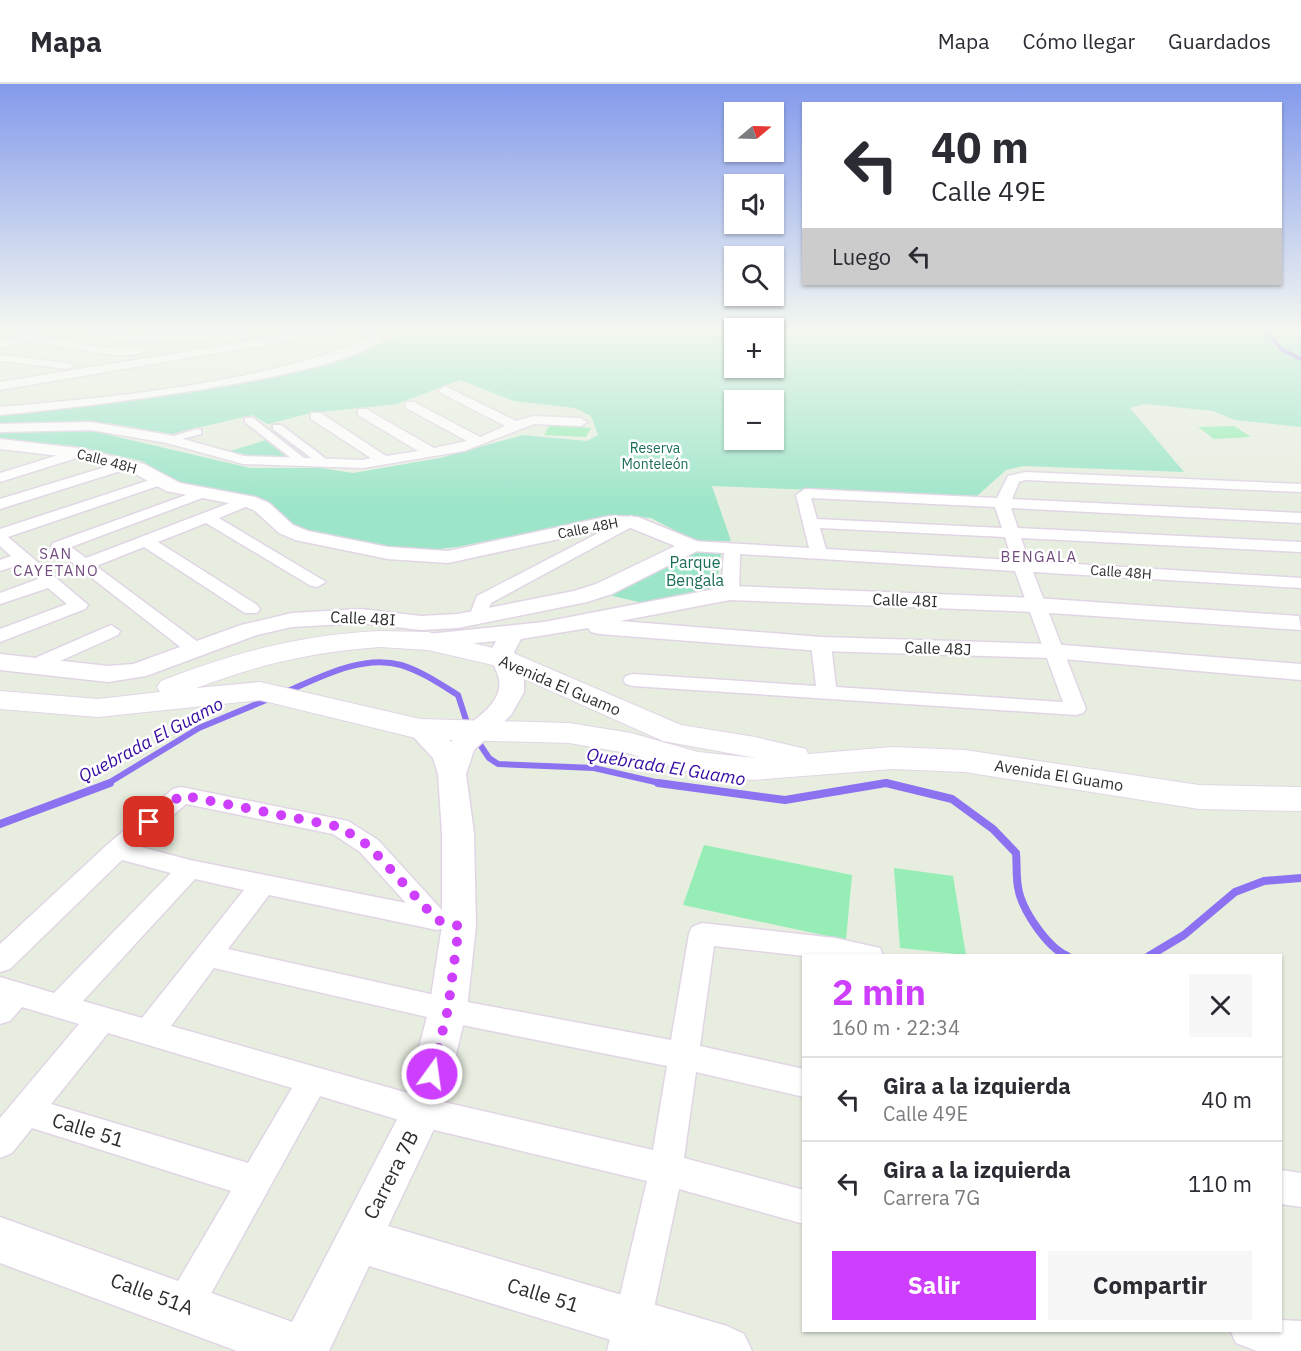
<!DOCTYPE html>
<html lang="es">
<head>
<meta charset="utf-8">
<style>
  body { margin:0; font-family:"IBM Plex Sans",sans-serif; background:#f7f7f7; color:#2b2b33; height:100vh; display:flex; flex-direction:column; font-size:22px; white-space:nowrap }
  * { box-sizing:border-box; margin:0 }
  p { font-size:20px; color:#7c7c81 }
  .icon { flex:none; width:33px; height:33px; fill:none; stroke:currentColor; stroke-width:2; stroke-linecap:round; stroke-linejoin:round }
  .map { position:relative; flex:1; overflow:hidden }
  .panel { position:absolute; left:802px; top:870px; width:480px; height:378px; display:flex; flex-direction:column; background:#fff; border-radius:0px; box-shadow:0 2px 4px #0004 }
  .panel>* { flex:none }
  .hud { position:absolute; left:802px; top:18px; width:480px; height:183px; border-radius:0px; box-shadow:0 2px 4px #0004; background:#fff; color:#2b2b33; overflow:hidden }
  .needle { width:39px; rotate:71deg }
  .fabs { position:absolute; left:724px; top:18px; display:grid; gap:12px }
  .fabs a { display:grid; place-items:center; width:60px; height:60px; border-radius:0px; background:#fff; box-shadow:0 2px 4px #0004; font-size:30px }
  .pin { position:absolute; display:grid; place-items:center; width:51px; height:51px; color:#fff; margin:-26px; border-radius:12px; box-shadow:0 3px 9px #0006 }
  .me { position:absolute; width:66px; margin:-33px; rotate:14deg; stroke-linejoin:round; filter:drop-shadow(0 0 4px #0008) }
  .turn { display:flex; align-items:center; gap:21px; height:126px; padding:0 30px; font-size:27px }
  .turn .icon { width:78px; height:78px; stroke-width:2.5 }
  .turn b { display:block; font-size:42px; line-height:51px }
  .then { display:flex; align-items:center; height:57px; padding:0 30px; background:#0003; gap:12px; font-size:22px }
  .round { display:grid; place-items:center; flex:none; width:63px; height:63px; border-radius:0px; background:#f7f7f7 }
  .headline { display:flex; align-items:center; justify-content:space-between; height:102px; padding:0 30px }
  h1 { font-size:36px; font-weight:700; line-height:45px; color:#ce3efd }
  .cta { display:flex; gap:12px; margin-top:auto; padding:12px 30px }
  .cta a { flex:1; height:69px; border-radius:0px; background:#ce3efd; color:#fff; font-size:24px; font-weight:700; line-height:69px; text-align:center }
  .cta a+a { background:#f7f7f7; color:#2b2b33 }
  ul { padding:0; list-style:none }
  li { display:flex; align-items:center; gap:18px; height:84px; padding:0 30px; border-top:2px solid #e1e1e2 }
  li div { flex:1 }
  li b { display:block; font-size:22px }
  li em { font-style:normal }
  header { display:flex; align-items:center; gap:36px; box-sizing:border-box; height:84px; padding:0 30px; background:#fff; border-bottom:2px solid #e1e1e2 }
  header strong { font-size:28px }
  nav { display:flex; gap:33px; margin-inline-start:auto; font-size:21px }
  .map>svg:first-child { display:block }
  .green { fill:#9ce5c8; fill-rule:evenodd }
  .pitch { fill:#97edb6 }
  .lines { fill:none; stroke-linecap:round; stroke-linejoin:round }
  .stream-far2 { stroke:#8c72f1; stroke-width:4 }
  .stream-far1 { stroke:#8c72f1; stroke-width:6 }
  .stream { stroke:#8c72f1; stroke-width:8 }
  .pedestrian-casing { stroke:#e1d5e5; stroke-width:4 }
  .minor-casing { stroke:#e1d5e5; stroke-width:3 }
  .tertiary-casing { stroke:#e1d5e5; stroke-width:3 }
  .secondary-casing { stroke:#e1d5e5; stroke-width:2 }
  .pedestrian { fill:#fff; fill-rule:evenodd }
  .minor { fill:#fff; fill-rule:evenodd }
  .tertiary { fill:#fff; fill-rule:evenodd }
  .secondary { fill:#fff; fill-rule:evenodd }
  .route { stroke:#ce3efd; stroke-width:10; stroke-dasharray:0 18 }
  .labels { text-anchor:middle; stroke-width:5; stroke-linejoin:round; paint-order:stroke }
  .far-park-label { font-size:14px; fill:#1a6d57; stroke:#fff }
  .far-street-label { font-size:14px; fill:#2d2d2d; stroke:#fff }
  .far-neighbourhood-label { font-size:15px; letter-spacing:1.5px; fill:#734c7f; stroke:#fff }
  .park-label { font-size:16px; fill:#1a6d57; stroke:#fff }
  .street-label { font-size:16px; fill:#2d2d2d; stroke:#fff }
  .water-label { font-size:18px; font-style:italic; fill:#360ba3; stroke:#fff }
  .near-street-label { font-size:20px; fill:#2d2d2d; stroke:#fff }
</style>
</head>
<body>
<header>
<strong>Mapa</strong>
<nav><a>Mapa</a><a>Cómo llegar</a><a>Guardados</a></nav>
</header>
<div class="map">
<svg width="1301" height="1267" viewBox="0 0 1301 1267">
  <rect width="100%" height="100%" fill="#e7eee0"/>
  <!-- green -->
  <path class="green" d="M390,247h345v37h39v-37h527v96l-66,-7 -22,-9 -68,-7 -15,4 54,64 -160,-6 -18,4 -29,26 -265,-10 19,55h-36l-44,-23 -23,-2 -47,6 -124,25 -27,3 -40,-2 -98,-22 -31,-27 -56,-9 -37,-12 -26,-17 -67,-15 -75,-6v-8l88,-2 162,38h71l32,5 87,-15 83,-23 64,6 11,-6 -7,-19 -16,-8 -61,-7 -54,-21 -63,24 -86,9 -43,11 -16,-9 -80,19 -64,-11 -108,1v-10l259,-33 43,-11 95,-32zM735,316h39v40h-39z
    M270,355l22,18h-35l-27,-6z
    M692,465l29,3 -5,38 -73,13 -43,-10z"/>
  <!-- pitch -->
  <path class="pitch" d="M550,341l41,3 -5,9 -42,-2z
    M1234,342l17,11 -37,2 -16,-12z
    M704,761l148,30 -6,65 -163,-35z
    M894,784l59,8 13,79 -66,-7z"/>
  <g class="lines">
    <!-- stream-far2 -->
    <path class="stream-far2" d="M1272,247l-3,3 12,15 20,10"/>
    <!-- stream-far1 -->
    <path class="stream-far1" d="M286,608c34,-15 77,-38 115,-27 20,6 39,19 57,30l10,31
      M477,656l12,18 9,6 96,4 70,16
      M107,700l92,-56 72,-30
      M879,700h12"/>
    <!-- stream -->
    <path class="stream" d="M658,699l127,17 101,-17 66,16 41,30 23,24c1,11 0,23 2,34 3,22 29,60 49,69
      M0,740l110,-41
      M1149,872l35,-21 51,-43 29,-11 37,-3"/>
    <!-- pedestrian casing -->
    <g class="pedestrian-casing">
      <path id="pedestrian" d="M245,334h8l51,40v4h-8l-51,-40z
        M273,341h8l45,34v4h-8l-45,-34z
        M197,345l4,1v4l-32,8 -5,-3z"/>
    </g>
    <!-- minor casing -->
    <g class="minor-casing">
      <path id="minor" d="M16,247h11l3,4 8,-2 4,4 67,11 30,-1 6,3c-21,16 -91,-10 -117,-8 -9,0 -19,4 -28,6v-6l20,-5z
        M74,247h26l30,5 113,-4 5,3 -5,3 -113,4z
        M311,247h24l-5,3 -330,56v-8z
        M363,247h11l7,7c-25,39 -324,72 -381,77v-8c121,-10 257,-24 370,-68z
        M0,271l68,8 6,3 -6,3 -68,-8z
        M445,302l71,35 17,-5 48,2 6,4 -6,4 -47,-2 -70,27 -101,17 -120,-4 -76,-21 -76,-13 -91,2v-8l91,-2 78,13 75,21 119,4 8,-2 -60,-39v-6h10l65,43 32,-5 -60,-36v-6h8l68,39 33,-7 -61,-33v-6h8l66,35 25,-11 -64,-33 -2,-3z
        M78,365l5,1v6l-83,26v-9z
        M125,377l5,1v6l-130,41v-10z
        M1025,388l276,12v8l-276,-12 -6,2 -7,17 289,14v10l-290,-15 7,20 283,14v10l-280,-14 8,23 272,17v10l-268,-16 53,137 -3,4 -7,2 -443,-29 -7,-2 -3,-4 3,-4 7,-2 183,12 -5,-42 10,-6 10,6 5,43 227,15 -48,-131 -275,-17 -1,39 -9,5 -9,-5 3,-40 -32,-2 -8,-5 8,-5 117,7 -13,-53 9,-6 192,9 11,-22zM811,414l184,9 7,21 -185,-9zM820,444l185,9 7,23 -186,-11z
        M159,393l7,4 -2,3 -156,53 80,68 -3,4 -85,33v-13l67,-25 -19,-16 -48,16v-11l38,-14 -17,-15 -21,7v-11l11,-4 -11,-10v-17z
        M200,406l7,4 -2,3 -134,50 15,11 162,-62 8,5 -3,3 -34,14 107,64 -9,5 -6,-1 -105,-63 -48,19 99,63 3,4 -3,4h-12l-101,-66 -48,19 106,79 3,4 -10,6 -7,-2 -137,-107 2,-3z
        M631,432l6,2 2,3 -2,3 -146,79 -7,18h-12l-3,-4 8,-21z
        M111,541l9,6 -2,4 -78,35 -7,2 -10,-6 3,-4z
        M181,703l167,34 30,19 73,80 -4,7 -10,3 -168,-35 -41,54 234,52 209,39 18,-106 3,-7 10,-4 133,15 45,10 3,8h-79l-90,-10 -14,100 104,23v28l-108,-25 -12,86 120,32v34l-125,-35 -34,162h-38l40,-170 -225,-54 -102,-31 -123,223 -13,5 -13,-5 -5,-13 5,-13 60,-102 -199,-63 -20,25 -12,5v-40l79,-94 -57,-17 -12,14 -10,3v-47l54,16 117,-120 -49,-13 -112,109 -10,3v-28l108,-100 65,-55zM186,720l147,30 27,18 46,51 -216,-43 -53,-14zM195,795l49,11 -102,128 -59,-17zM214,884l248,57 205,41 -14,84 -231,-53 -251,-71zM108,949l184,55 -44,75 -197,-59z
        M1281,1086l20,3v34l-20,-3z
        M1281,1236l20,1v30h-44l-21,-8 -6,-13h51z"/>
    </g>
    <!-- tertiary casing -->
    <g class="tertiary-casing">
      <path id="tertiary" d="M0,355l78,9 66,16 36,19 75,14 14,6 24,22 15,6 80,16 60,4 162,-35 28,1 61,25 4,4 -4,4 -87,44 -25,8 -129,26 -37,2 -60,-7 -69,4 -35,8 -111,41 -38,6 -108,-12v-16l108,12 25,-2 108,-39 51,-12 69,-4 60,7 37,-2 116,-23 22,-7 79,-38 -47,-19 -18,1 -162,35 -60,-4 -93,-19 -16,-7 -24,-22 -11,-5 -78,-15 -34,-19 -54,-14 -78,-9z
        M730,502l305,12 264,18 2,14 -266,-18 -305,-12 -110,21 201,16 231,7 249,20v16l-249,-22 -231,-7 -222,-17 -8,-2 -3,-4 -67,11 -7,13 10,27v13l-13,23 -37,35 -8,24 8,59 2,93 -9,83 -25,103 -54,114 339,100 17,8 8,17h-105l-278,-85 -40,85h-92l-237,-88v-46l292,105 111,-214 26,-99 13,-83v-93l-4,-59 -5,-16 -27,-29 4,-6c18,-5 30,6 41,19 14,-20 53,-34 48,-63 -2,-9 -8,-17 -9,-27l6,-11 -68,7 -9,-2 -3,-5 3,-5 9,-2 116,-12z"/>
    </g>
    <!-- secondary casing -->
    <g class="secondary-casing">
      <path id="secondary" d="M380,547l48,1 85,21 168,72 74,12 51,12 2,5 85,-7 72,3 234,35 102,2v24l-102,-2 -234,-37 -72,-3 -140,11 -57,-6 -69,-21 -58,-10 -149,-4 -160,-39 -162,17 -98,-8v-18l98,8 62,-7 -3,-5 4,-6c76,-29 138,-46 219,-50zM380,563l48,3 65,15 170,76 93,17 -58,-6 -67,-19 -62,-10 -149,-4 -160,-37 -64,6c65,-24 115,-36 184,-41z"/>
    </g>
    <!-- pedestrian -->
    <use href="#pedestrian" class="pedestrian"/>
    <!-- minor -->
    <use href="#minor" class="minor"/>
    <!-- tertiary -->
    <use href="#tertiary" class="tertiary"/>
    <!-- secondary -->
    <use href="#secondary" class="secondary"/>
  </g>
  <!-- sky -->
  <linearGradient id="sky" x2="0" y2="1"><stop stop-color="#839aec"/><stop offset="0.58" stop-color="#f4f7f1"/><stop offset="1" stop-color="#f4f7f1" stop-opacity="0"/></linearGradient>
  <rect width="1301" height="424" fill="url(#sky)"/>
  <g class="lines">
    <!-- route -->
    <path class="route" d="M149,738l32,-27 159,32 29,19 68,74 22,6 -11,83 -16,65"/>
  </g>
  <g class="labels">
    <!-- far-park labels -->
    <g class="far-park-label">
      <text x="655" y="369">Reserva<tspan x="655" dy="16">Monteleón</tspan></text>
    </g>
    <!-- far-street labels -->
    <g class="far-street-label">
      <text transform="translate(107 377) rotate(15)" y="5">Calle 48H</text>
      <text transform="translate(588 444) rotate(-11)" y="5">Calle 48H</text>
      <text transform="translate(1121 488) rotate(4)" y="5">Calle 48H</text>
    </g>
    <!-- far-neighbourhood labels -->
    <g class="far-neighbourhood-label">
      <text x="56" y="475">SAN<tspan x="56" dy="17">CAYETANO</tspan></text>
      <text x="1039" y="478">BENGALA</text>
    </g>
    <!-- park labels -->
    <g class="park-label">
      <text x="695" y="484">Parque<tspan x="695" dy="18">Bengala</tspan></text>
    </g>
    <!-- street labels -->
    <g class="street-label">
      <text transform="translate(905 516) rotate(2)" y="6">Calle 48I</text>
      <text transform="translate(363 534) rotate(3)" y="6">Calle 48I</text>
      <text transform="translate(938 564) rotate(2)" y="6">Calle 48J</text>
      <text transform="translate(560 601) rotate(23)" y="6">Avenida El Guamo</text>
      <text transform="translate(1059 691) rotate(9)" y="6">Avenida El Guamo</text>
    </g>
    <!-- water labels -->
    <g class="water-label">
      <text transform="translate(151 656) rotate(-28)" y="6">Quebrada El Guamo</text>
      <text transform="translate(666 683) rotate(9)" y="6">Quebrada El Guamo</text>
    </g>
    <!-- near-street labels -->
    <g class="near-street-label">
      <text transform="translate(88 1046) rotate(17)" y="7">Calle 51</text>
      <text transform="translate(391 1091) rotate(-63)" y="7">Carrera 7B</text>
      <text transform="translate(152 1210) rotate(20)" y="7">Calle 51A</text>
      <text transform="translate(543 1211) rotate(17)" y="7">Calle 51</text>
    </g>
  </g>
</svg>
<div class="fabs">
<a><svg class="needle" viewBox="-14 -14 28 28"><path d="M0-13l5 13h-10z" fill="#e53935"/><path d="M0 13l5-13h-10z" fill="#7c7c81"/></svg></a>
<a><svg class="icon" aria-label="sound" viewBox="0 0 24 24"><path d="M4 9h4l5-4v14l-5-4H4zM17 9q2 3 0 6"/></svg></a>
<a><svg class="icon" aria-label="search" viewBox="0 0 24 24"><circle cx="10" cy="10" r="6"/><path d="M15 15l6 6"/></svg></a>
<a>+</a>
<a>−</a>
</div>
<div class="pin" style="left:149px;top:738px;background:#d93025"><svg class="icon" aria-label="arrive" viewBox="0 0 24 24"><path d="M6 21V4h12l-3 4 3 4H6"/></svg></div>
<svg class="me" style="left:432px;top:990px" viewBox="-20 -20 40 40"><circle r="17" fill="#ce3efd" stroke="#fff" stroke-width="3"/><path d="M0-11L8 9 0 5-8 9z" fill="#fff"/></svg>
<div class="hud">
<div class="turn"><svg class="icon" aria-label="left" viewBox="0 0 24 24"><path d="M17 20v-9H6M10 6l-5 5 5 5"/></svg><div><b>40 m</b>Calle 49E</div></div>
<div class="then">Luego<svg class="icon" aria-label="left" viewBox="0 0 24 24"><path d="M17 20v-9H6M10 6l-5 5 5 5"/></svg></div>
</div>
<section class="panel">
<div class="headline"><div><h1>2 min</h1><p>160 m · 22:34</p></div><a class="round"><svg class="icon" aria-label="close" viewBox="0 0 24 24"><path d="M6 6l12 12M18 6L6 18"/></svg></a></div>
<ul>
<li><svg class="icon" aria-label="left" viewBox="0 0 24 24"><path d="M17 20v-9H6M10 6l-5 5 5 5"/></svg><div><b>Gira a la izquierda</b><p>Calle 49E</p></div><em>40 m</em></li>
<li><svg class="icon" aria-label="left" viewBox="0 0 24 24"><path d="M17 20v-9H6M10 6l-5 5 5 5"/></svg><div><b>Gira a la izquierda</b><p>Carrera 7G</p></div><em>110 m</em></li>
</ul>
<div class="cta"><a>Salir</a><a>Compartir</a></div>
</section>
</div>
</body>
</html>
